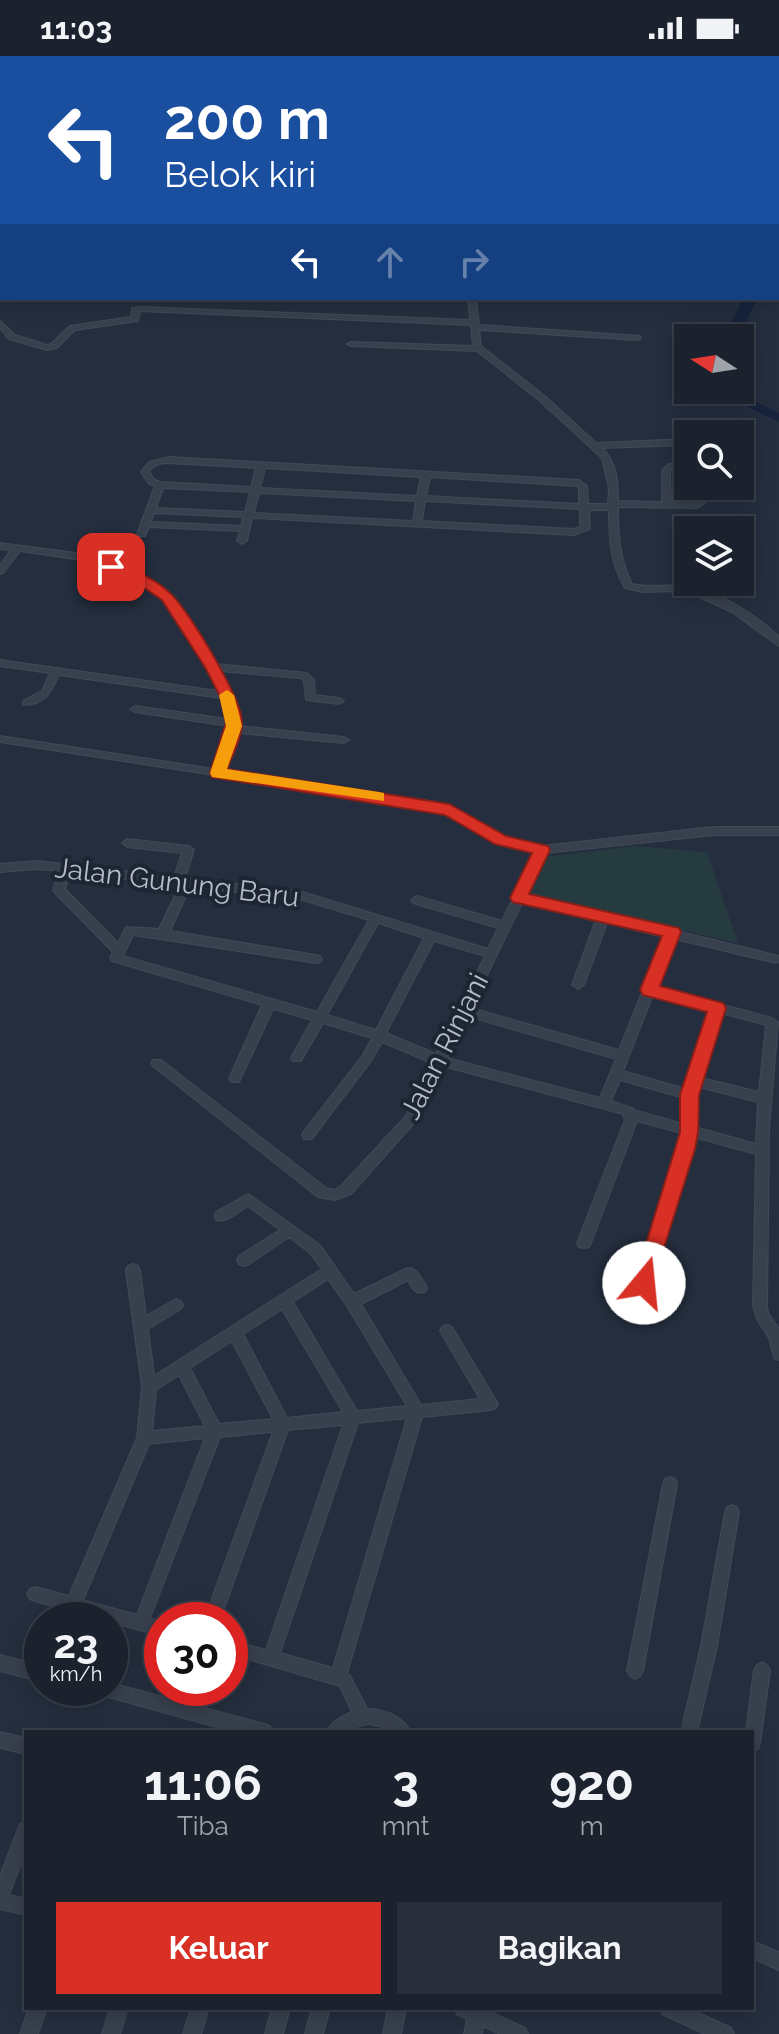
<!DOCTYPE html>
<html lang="id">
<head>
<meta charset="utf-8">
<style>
  body { margin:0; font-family:Raleway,sans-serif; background:#282f3a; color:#f1f3f6; height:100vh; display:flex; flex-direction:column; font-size:30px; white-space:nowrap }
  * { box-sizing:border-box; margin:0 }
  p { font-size:26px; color:#a0a4aa }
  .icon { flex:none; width:44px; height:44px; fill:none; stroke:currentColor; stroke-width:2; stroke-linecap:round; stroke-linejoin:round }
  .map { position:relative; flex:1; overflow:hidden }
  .side { position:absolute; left:24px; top:1674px; width:730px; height:280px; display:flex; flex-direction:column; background:#1b222e; border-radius:0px; box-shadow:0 4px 20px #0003,0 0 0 2px #393f4a }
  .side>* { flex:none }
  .banner { position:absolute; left:0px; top:0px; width:780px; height:244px; box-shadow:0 4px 20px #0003,0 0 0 2px #393f4a; background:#1a4fa0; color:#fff; overflow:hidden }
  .needle { width:52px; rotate:282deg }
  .controls { position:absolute; left:674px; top:268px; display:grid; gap:16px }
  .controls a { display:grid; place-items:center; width:80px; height:80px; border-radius:0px; background:#1b222e; box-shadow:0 4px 20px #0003,0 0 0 2px #393f4a; font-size:40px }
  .speed { position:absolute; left:24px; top:1546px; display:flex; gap:16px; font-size:40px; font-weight:700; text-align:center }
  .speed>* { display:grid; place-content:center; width:104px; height:104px; border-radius:50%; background:#1b222e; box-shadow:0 4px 20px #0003,0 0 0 2px #393f4a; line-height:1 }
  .speed small { font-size:20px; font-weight:400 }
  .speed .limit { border:12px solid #d22; background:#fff; color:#111 }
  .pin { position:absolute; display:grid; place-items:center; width:68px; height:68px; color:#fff; margin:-34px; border-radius:16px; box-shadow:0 4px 12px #0006 }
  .me { position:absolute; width:88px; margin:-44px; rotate:17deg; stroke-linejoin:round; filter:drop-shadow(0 0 6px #0008) }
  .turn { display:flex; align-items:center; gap:28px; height:168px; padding:0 32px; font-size:36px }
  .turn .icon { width:104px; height:104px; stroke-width:2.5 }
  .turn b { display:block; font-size:56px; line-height:68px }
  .lanes { display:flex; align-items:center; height:76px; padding:0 32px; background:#0003; justify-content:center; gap:40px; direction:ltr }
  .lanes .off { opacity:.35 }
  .eta { display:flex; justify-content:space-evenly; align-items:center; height:136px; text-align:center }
  .eta b { font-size:48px; font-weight:700; line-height:56px }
  .cta { display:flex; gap:16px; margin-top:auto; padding:16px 32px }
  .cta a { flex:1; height:92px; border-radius:0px; background:#d93025; color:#fff; font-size:32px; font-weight:700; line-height:92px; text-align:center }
  .cta a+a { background:#282f3a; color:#f1f3f6 }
  .status { display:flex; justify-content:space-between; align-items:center; height:56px; padding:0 40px; background:#1b222e; direction:ltr }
  .status svg { height:22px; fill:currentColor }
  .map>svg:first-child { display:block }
  .green { fill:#263b3f }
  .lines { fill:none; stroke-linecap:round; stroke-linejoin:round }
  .river { fill:#17243c; fill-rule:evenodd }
  .minor-casing { stroke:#414957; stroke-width:2 }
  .minor { fill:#38404e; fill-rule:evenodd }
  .route { fill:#d93025; stroke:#8d1f18; stroke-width:2 }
  .slow { fill:#f59e0b }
  .labels { text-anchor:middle; stroke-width:8; stroke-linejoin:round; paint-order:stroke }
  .street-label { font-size:28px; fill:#b4bbc9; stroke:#1d2533 }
</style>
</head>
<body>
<div class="status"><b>11:03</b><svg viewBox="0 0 49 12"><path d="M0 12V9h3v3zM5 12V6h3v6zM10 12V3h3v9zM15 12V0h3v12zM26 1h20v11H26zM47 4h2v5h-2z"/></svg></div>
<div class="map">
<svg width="779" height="1978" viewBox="0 0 779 1978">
  <rect width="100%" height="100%" fill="#242e3e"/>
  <!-- green -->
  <path class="green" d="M635,790l72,6 31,91 -216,-49 21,-37z"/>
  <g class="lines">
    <!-- river -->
    <path class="river" d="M744,242h14l-21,40h-14z
      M713,334h18l48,23v9z"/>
    <!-- minor casing -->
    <g class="minor-casing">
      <path id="minor" d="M53,0h8l-2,2h-8z
        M454,0h6v2h-6z
        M634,0h9l2,2h-9z
        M778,12h1v4h-1z
        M0,25h2v6h-2z
        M778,29h1v4h-1z
        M778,70h1v4h-1z
        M778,101h1v4h-1z
        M778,139h1v4h-1z
        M468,242h8l3,27 161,11 1,2 -4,2 -158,-10 2,16 65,51 50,46 92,-4v6l-86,3c15,14 16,34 16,53l44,1v-32l7,-6 19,-1v6h-14l-4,2 1,31h24l1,-16h8l2,16 -9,6 -79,-1c0,27 1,52 14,77 17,4 34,0 51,2 35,4 72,28 96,51v9l-47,-34 -39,-18 -14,-3 -37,1 -17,-4c-15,-25 -16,-50 -16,-78h-20l1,19 -16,6 -322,-17 -5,23 -5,3 -5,-3 3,-10 -91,-4 -4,9h-6l-2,-2 18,-48 -6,-2 -8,-12 8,-10 20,-5 410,23 8,6 1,18h20l1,-16 -7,-30 -62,-57 -63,-50 -126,-5 -4,-2 4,-2 122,4 -2,-21 -331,-14 -2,10 -63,9 -18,18 -10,2 -38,-11 -9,-11v-7l15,14 32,10 4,-1 19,-18 61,-9 1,-9 8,-1 330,13zM169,407l87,5 -5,19 -90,-5 -6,-2 -6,-8c5,-8 12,-9 20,-9zM265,412l156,9 -4,19 -157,-8zM430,421l147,9 2,1v17l-153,-8zM163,432l87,4 -5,20 -89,-4zM259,437l157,8 -3,20 -159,-8zM425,445l155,8v18l-6,2 -152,-8zM154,457l89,4 -2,9 -90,-4z
        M0,487l76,10 61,21 33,21 45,69 92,9 7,7 1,15 24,3 5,3 -5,3 -33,-4 -2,-19 -4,-3 -81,-7 13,25 -1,2 6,13 2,15 105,11 5,3 -5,3 -106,-10 -14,37 211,32 26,9 43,26 38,9 172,-19h65v8h-65l-168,18 -21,43 143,33 4,-1 5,3 102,25v6l-3,1 -101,-24 -19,48 116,31 6,4 -9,106 -2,178 1,7 11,16v31l-5,-2 -5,-20 -12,-19 -4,-13 3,-152 -62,-17 -43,146 -2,4 -5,2 -5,-2 -2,-4 45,-150 -45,-12 -46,122 -2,4 -5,1 -5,-1 -2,-4 48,-123 -2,-6 -180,-48 -28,56 -64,72 -16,6 -17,-3 -165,-131 -2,-3 2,-3h8l165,128 8,2 7,-4 65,-70 26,-53 -50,-21 -11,19 -59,78h-8l-2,-4 2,-4 59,-76 9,-17 -49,-15 -22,38h-8l-2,-3 21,-38 -39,-11 -34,73h-8l-2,-3 33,-74 -150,-44 -2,-3 3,-6 -58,-59 -2,-3 6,-19 -22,-2 -37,3v-8l37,-3 137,16 8,-24 -55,-6 -5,-4 5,-4 62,7 5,4 -9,28 114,13 189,58 10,-21 -85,-25 -2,-3 6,-4 85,25 33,-69 -38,-9 -44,-26 -19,-8 -434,-67v-6l214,33 15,-40 -1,-3 -93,-14 -5,-3 5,-3 93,13 -1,-8 -6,-13 -162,-23c-8,17 -14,30 -36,30v-4l19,-10 8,-18 -50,-7v-6l218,31 -11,-24 -44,-68 -32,-21 -56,-19 -55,-8 -17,22 -3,1v-9l11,-15 -11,-1zM70,817l110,12 -21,44 -33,-2 -8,16 -53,-54zM190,831l109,12 70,21 -52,92 -194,-56 10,-21 183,28 4,-1 2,-3 -2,-3 -4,-1 -146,-24zM522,847l74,17 -24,65 6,4 6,-4 23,-62 57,14 -45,113 -148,-42zM378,867l46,15 -48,92 -49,-15zM434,885l51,15 -49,98 -50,-21zM653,939l57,15 -24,79 -63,-18zM721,957l45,12 -7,67 -58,-14zM467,960l149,43 -16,39 -153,-40zM620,1024l64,18 -1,26 -49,-14 -2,-2 -21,-7zM699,1031l59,15 -2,42 -61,-17 1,-32z
        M248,1138l72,51 34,49 51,-25c11,-4 17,10 22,19l-2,4c-10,3 -13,-4 -17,-12l-47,24 60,101 59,-6 -40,-68 2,-4 5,-2 5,2 46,77 -2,4 -5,2 -69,7 -75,256 3,3 17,33c17,0 35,7 44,23h-19l-9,-5 -14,-3 -14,3 -8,5h-20c4,-10 15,-16 25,-20l-12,-26 -110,-32v-14l36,10 77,-225 -55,5 -68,190h-16l69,-188 -53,5 -70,181 12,4v14l-52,-14v-2h-7l-68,-19 -5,-2 -3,-5 3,-5 5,-2 34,9 68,-158 5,-51 -16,-117 2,-4 5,-2 5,2 2,4 6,46 30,-17 5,2 2,4 -2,4 -33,20 6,47 168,-107 -12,-16 -21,-16 -40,27 -5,2 -5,-2 -2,-4 2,-4 41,-26 -32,-24c-9,5 -21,17 -32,14l-1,-4 1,-4zM328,1223l19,27 60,100 -50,5 -64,-109zM282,1253l61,103 -56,6 -44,-84zM232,1285l41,78 -54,5 -29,-56zM179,1319l26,51 -53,5 4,-41zM407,1362l-74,250 -53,-15 78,-230zM205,1382l-68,177 -54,-15 66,-156z
        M670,1421l5,2 2,5 -34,187 -3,5 -5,3 -5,-3 -3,-5 36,-187 2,-5z
        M732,1449l5,2 2,5 -22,134 -20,86h-16l20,-86 24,-134 2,-5z
        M0,1599l42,11v16l-42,-11z
        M762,1606l5,3 3,5 -10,73 -2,6 -6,2v-19h-6l8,-62 3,-5z
        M110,1627l65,17 4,-12h16l-6,16 75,20 6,2 2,6h-37l-141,-39 -3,-5h19z
        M0,1676l26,6v16l-26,-6z
        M26,1766v29l-17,44 17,4v16l-26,-6v-33l20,-52z
        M752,1885l27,11v18l-27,-12z
        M29,1952h18l-9,26h-18z
        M110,1952h18l-8,26h-18z
        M191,1952h18l-8,26h-18z
        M272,1952h18l-7,26h-18z
        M312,1952h18l-7,26h-18z
        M388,1952h18l-5,26h-18z
        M454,1952h28l43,20 3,6h-28l-17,-8 -1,8h-18l3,-15 -10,-5z
        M659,1952h29l43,20 3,6h-29l-43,-20z"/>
    </g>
    <!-- minor -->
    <use href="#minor" class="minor"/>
  </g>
  <!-- route -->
  <path class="route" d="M111,507c21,6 45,16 60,31 18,17 71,105 71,128 0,15 -10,34 -15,47l222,35 57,32 42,10 2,4 -21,44 150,34 2,4 -21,54 63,17 3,5 -27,87 -1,37 -3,17 -44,140 -7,2 -7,-2 -3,-6 41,-134 5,-17v-37l27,-83 -64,-17 -3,-5 22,-54 -149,-34 -3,-4 22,-45 -37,-9 -50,-29 -233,-38 -2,-4 16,-50 -6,-27 -15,-29 -43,-67 -25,-17 -31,-13v-6z"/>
  <!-- slow -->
  <path class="slow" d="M227,634l7,5 8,31 -15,43 152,23 5,1v8l-172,-24 -2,-4 16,-47 -7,-31z"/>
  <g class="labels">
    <!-- street labels -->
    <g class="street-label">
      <text transform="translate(177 826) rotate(7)" y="10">Jalan Gunung Baru</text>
      <text transform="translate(444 990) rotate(-63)" y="10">Jalan Rinjani</text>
    </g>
  </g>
</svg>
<div class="controls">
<a><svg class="needle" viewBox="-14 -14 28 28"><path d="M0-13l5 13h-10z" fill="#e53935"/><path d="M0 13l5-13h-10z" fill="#a0a4aa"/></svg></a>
<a><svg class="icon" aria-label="search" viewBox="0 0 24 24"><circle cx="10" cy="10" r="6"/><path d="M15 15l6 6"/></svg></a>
<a><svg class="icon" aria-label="layers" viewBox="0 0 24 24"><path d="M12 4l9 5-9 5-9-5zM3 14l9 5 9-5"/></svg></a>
</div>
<div class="speed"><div>23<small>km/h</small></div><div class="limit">30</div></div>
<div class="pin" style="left:111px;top:511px;background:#d93025"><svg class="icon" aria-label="arrive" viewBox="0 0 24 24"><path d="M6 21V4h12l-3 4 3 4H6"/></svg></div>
<svg class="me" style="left:644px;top:1227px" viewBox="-20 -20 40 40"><circle r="19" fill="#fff"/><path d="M0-13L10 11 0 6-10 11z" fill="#d93025"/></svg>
<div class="banner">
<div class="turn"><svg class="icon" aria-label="left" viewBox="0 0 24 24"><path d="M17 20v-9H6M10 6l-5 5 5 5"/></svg><div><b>200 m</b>Belok kiri</div></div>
<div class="lanes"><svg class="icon" aria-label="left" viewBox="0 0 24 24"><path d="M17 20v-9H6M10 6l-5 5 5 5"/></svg><svg class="icon off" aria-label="ahead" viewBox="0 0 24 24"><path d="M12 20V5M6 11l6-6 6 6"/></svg><svg class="icon off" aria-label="right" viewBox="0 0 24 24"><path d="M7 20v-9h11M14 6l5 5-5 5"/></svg></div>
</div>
<section class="side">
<div class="eta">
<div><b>11:06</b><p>Tiba</p></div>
<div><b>3</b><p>mnt</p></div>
<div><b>920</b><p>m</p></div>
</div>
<div class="cta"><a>Keluar</a><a>Bagikan</a></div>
</section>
</div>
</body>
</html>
